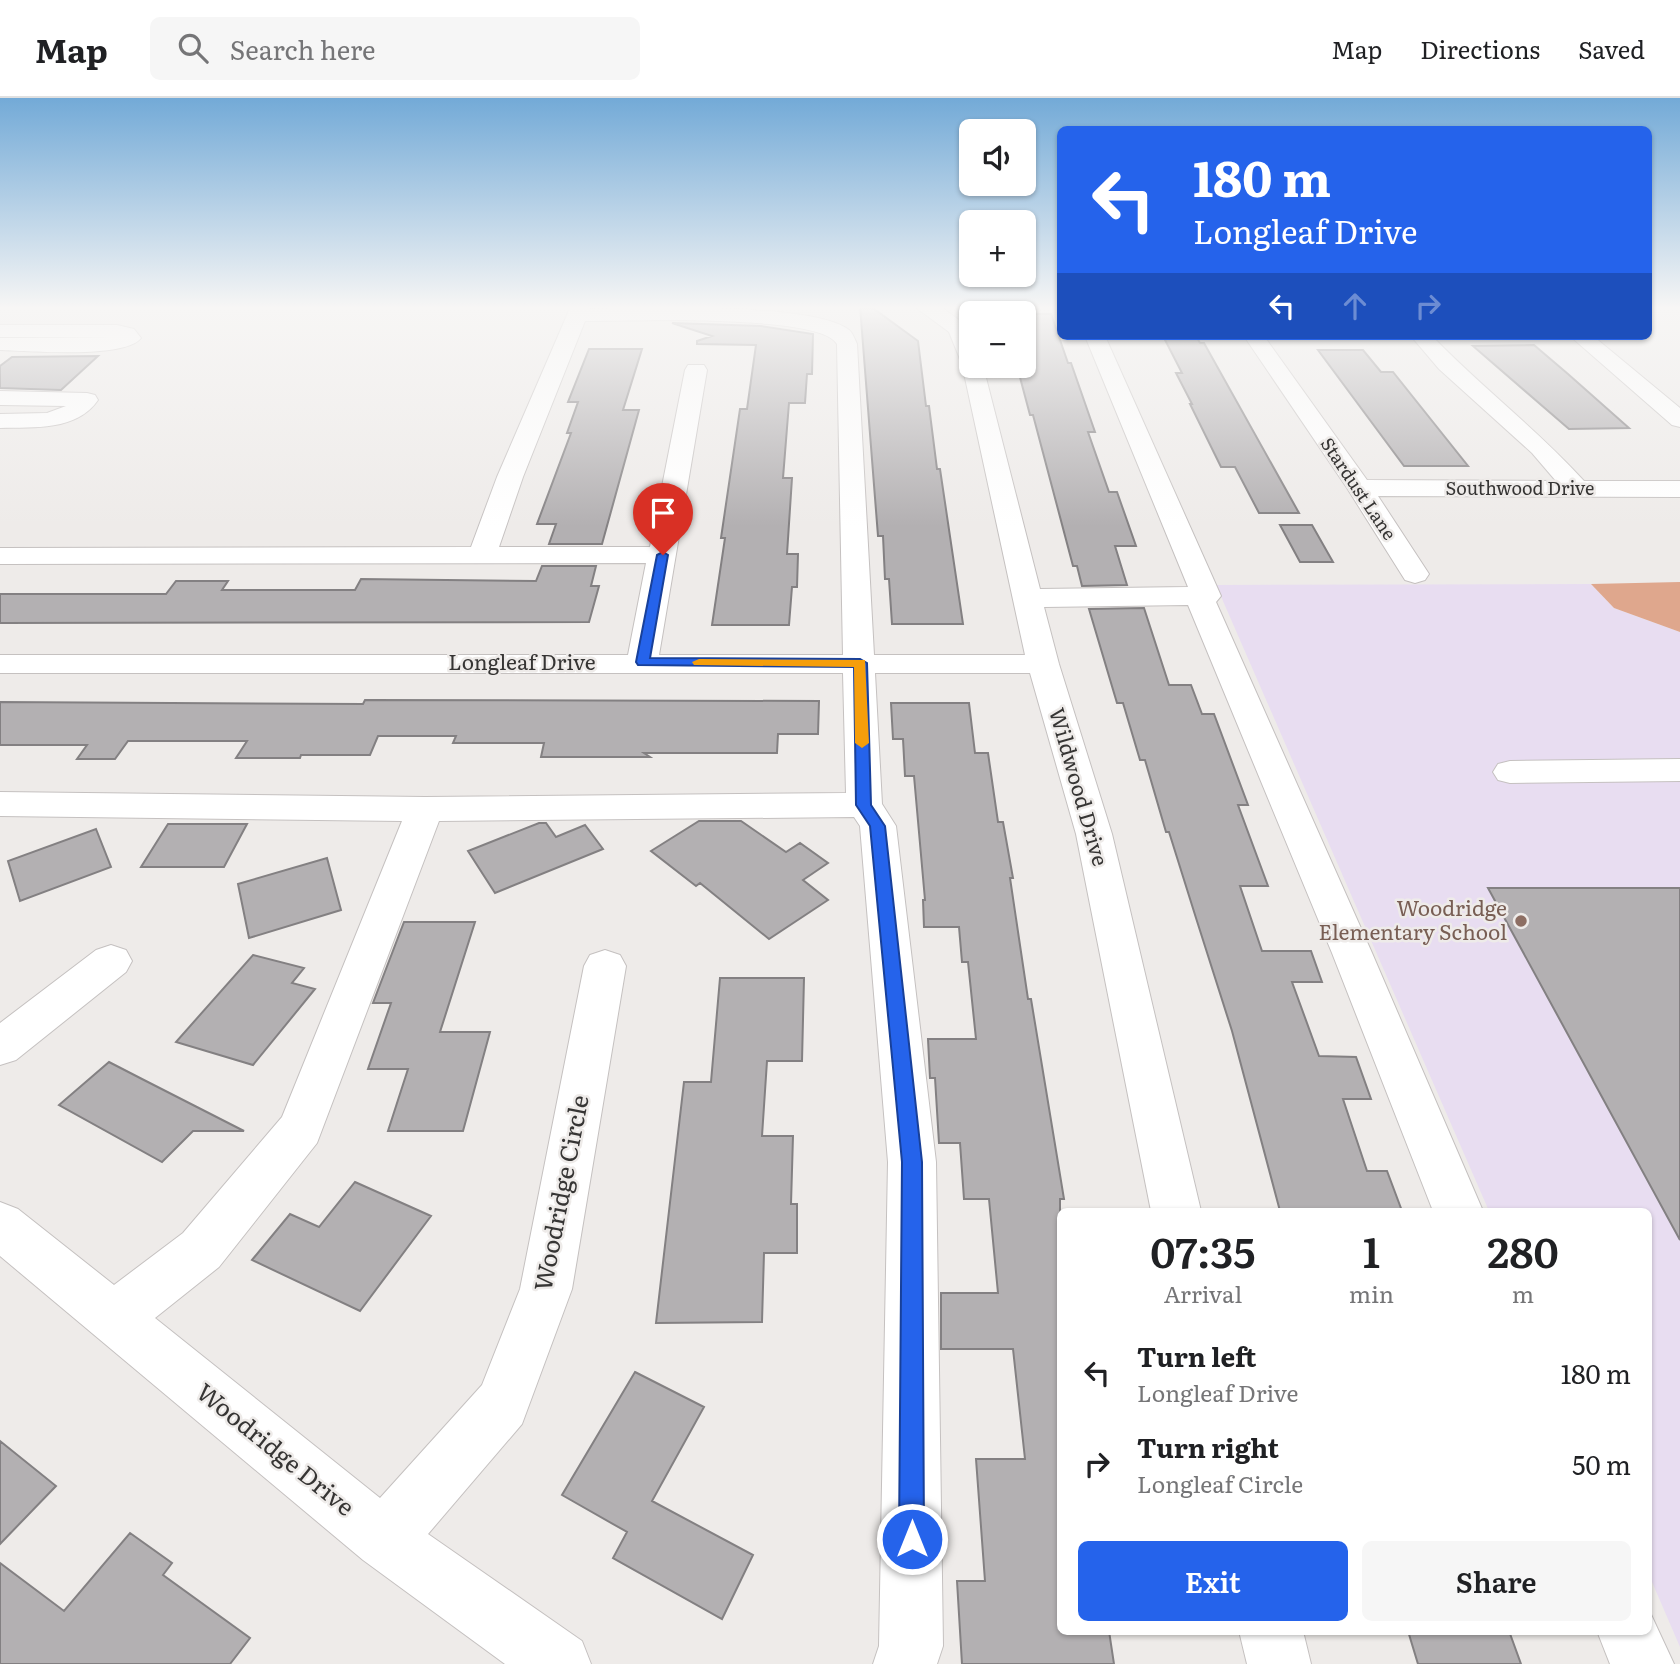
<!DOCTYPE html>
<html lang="en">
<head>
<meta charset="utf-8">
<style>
  body { margin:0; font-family:Literata,serif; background:#f6f6f6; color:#202124; height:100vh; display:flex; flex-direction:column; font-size:26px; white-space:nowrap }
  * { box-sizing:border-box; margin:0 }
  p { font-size:23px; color:#757577 }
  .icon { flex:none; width:38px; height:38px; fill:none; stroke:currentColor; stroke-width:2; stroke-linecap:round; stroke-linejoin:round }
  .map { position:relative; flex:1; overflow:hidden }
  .details { position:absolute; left:1057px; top:1110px; width:595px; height:427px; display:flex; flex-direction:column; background:#fff; border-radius:10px; box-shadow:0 2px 5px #0004 }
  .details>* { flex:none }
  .hud { position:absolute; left:1057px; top:28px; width:595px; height:214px; border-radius:10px; box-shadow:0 2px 5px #0004; background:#2563eb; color:#fff; overflow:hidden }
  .controls { position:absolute; left:959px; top:21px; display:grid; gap:14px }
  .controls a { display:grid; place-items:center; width:77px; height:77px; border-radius:10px; background:#fff; box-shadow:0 2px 5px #0004; font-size:35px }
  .pin { position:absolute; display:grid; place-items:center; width:60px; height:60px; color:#fff; margin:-72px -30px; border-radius:50% 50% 50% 0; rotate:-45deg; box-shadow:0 0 7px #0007 }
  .pin .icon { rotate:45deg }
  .me { position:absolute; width:77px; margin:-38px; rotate:0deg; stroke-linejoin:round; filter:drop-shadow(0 0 5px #0008) }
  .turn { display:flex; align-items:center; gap:24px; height:147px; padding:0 21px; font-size:32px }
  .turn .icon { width:91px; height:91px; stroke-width:2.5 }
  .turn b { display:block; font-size:49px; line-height:60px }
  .lanes { display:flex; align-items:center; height:66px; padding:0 21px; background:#0003; justify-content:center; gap:35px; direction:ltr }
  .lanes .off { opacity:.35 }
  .eta { display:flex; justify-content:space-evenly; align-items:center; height:119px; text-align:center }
  .eta b { font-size:42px; font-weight:600; line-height:49px }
  .primary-button { display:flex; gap:14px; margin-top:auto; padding:14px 21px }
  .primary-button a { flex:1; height:80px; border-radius:10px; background:#2563eb; color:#fff; font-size:28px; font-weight:600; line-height:80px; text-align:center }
  .primary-button a+a { background:#f6f6f6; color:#202124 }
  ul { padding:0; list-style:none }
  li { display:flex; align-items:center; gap:21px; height:91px; padding:0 21px }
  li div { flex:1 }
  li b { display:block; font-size:26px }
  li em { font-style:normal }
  header { display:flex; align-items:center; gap:42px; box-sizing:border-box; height:98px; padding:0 35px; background:#fff; border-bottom:2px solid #e0e0e0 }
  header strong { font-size:33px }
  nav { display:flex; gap:38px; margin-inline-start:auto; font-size:24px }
  .search { width:490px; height:63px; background:#f6f6f6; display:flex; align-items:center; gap:18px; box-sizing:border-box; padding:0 24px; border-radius:10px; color:#757577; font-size:26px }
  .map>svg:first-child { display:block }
  .education { fill:#e8ddf1 }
  .forest { fill:#dfa78d }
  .building { fill:#b3b0b2; stroke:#838082; stroke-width:2 }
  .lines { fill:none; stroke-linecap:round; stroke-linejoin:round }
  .minor-casing { stroke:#c5c1c0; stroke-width:2 }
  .minor { fill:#fff; fill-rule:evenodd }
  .route { fill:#2563eb; stroke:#184099; stroke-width:2 }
  .slow { fill:#f59e0b }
  .education-dot { fill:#8d6e63; stroke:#eeebe9; stroke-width:2.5 }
  .labels { text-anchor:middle; stroke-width:5; stroke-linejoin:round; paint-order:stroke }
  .far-street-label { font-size:18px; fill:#363534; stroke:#eeebe9 }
  .street-label { font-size:21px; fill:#363534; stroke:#eeebe9 }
  .education-label { font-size:21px; fill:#785e54; stroke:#eeebe9; text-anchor:end }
  .near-street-label { font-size:24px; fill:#363534; stroke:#eeebe9 }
</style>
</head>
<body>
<header>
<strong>Map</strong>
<div class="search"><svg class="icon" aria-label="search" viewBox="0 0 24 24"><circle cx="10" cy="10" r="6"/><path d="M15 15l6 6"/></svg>Search here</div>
<nav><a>Map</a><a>Directions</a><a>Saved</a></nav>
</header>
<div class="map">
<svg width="1680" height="1566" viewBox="0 0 1680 1566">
  <rect width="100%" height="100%" fill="#eeebe9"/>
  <!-- education -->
  <path class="education" d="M1591,486l23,24 66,24v1015l-31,-72 -1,-364h-159l-273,-626z"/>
  <!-- forest -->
  <path class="forest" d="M1680,484v50l-66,-24 -23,-24z"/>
  <!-- building -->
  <path class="building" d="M860,208h10l48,35 8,65h3l8,63h3l23,155h-71l-3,-45h-4l-2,-43h-5z
    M1024,216h27l17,49h3l24,69h-7l21,60h8l19,54h-21l12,39 -45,1 -5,-20h-4l-40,-151h-3l-13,-49h7z
    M672,225l89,3 52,8 -1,40h-5l-2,29h-16l-6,75h9l-5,76h11l-1,33h-5l-3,38h-77l13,-87h-4l19,-129h7l9,-64 -59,-1v-3l15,-5z
    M1163,238h33l4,7h4l95,170h-40l-24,-46h-14l-31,-63h2l-16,-31h6z
    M1534,247l34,29 61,54 -60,1 -96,-83z
    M589,251h53l-19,61h16l-37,134h-53l7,-20h-19l34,-91h-4l11,-31h-10z
    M1318,252h45l18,22h12l75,94h-64z
    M98,258l-37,34 -61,-2v-22l12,-9z
    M1280,427h32l21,37h-33z
    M542,468h54l-5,20h8l-10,36 -589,1v-29h166l10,-13h52l-6,9h133l6,-11 175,2z
    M1144,510l25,77h22l11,29h12l34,91h-10l30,81h-28l22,65h49l11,31h-30l27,74 37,1 15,42h-28l24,72h20l15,40h-122l-48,-180 -36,-113 -27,-86h-3l-21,-72h-5l-17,-57h-6l-28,-94z
    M365,602l454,1 -1,33h-40l-1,19h-133l6,4h-109l3,-14h-91l3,-7h-78l-8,19h-69l-1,3h-64l11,-17h-119l-13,18h-38l10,-14h-87v-43l363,2z
    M891,605h78l6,50h13l10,69h5l10,56h-3l18,121h3l33,200h-4v432h49l5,33h-152l-5,-83h28l-9,-122h49l-12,-110h-72v-56h57l-9,-94h-25l-4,-56h-21l-4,-65h-5l-2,-39h48l-8,-77h-6l-3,-35h-35l-1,-27h2l-11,-124h-9l-2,-37h-10z
    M699,723h42l45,31 14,-9 28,20 -25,17 25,20 -59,39 -69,-56 -4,3 -45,-35z
    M539,725h7l10,14 29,-12 18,24 -108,44 -27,-42z
    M168,726h79l-23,43h-83z
    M96,731l15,38 -91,34 -12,-40z
    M327,760l14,52 -92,28 -11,-54z
    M1488,790h192v352z
    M404,824h71l-35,110h50l-27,99h-75l20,-62h-40l23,-66h-18z
    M253,857l51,13 -12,15 23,6 -62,76 -77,-23z
    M720,880h84l-2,83h-35l-5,75h31l-2,68h6v49h-33l-2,69 -106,1 28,-241h27z
    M109,964l33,17 102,52h-51l-31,31 -103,-57z
    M355,1084l76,34 -71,95 -108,-51 38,-46 29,13z
    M635,1274l69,35 -52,94 101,54 -31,64 -109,-61 14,-26 -65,-37z
    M0,1343l56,45 -56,58z
    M130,1435l42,30 -9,12 87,63 -20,26h-230v-101l64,48z
    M1408,1533h101l12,33h-103z"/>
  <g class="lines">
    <!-- minor casing -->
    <g class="minor-casing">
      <path id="minor" d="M571,208h20l-1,3c51,-1 222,-7 259,21 4,3 6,10 8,14l17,311h151l-63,-291 -13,-32 -35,-26h26l23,17 8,12v31h12l57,223 148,-2 -103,-251h20l116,260 -5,6 156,351 111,258h-50l-101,-258 -144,-348 -144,2 15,57 53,170 89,377h-50l-75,-377 -46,-161h-155l7,131 14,22 40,336 7,484 -6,18h-64l6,-18 9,-484 -28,-336 -6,-9 -415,4 -122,322 -98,124 -64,51 225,180 102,-113 38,-96 64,-323 6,-11 15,-5 15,5 6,11 -54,323 -50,135 -94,110 154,107 9,23h-86l-142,-104 -363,-304v-54l18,7 96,76 69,-52 99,-116 120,-296 -402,-5v-24l425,5 421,-4 -3,-120h-843v-18h628l18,-92 -646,1v-16l471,-1 26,-70zM675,222c28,1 149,0 162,24l6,311h-184l48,-285 -3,-5h-16l-3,5 -35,177h-151l24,-70 62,-156z
        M0,227h117l17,4 7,9c-15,21 -113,13 -141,12v-12l116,-1h-116z
        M1244,238h20l103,144 189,1 -24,-28 -93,-84 -28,-33h21c49,51 105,93 152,145h96v16l-302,-1 51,78 -4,6 -10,3 -10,-3 -58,-92z
        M1570,238h23l87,72v19l-8,-2z
        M0,293l87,2 8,2 3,5c-21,31 -64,27 -98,28v-14l47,-1 19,-7 -66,-1z
        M1680,661v22l-170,2 -12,-3 -5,-8 5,-8 12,-3z
        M111,847l15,5 6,11 -6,11 -110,88 -16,5v-42l96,-73z
        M1648,1510l26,56h-64l-13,-33h51z
        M1239,1533h64l8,33h-64z"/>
    </g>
    <!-- minor -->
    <use href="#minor" class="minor"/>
  </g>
  <!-- sky -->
  <linearGradient id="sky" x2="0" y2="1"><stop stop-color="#73aad7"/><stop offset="0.49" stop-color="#f7f6f5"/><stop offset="1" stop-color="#f7f6f5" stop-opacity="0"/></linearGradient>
  <rect width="1680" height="428" fill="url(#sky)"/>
  <!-- route -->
  <path class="route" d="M663,454l5,3 -18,103 210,1 7,4 4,142 14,21 37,336 2,377 -4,9 -8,3 -9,-3 -4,-9 3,-377 -32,-336 -14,-21 -2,-138 -216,-2 -2,-3 21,-107z"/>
  <!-- slow -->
  <path class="slow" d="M699,561l166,1 4,83 -7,5 -7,-5 -1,-76 -160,-2 -2,-3z"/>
  <!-- markers -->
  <circle class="education-dot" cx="1521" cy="823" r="7"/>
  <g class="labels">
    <!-- far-street labels -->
    <g class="far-street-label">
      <text transform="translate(1358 391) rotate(56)" y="6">Stardust Lane</text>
      <text x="1520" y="397">Southwood Drive</text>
    </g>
    <!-- street labels -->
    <g class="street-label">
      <text x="522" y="572">Longleaf Drive</text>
      <text transform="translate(1078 689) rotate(74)" y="7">Wildwood Drive</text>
    </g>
    <!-- education labels -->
    <g class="education-label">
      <text x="1507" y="818">Woodridge<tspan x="1507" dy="24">Elementary School</tspan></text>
    </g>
    <!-- near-street labels -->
    <g class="near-street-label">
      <text transform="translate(562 1095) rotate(-79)" y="8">Woodridge Circle</text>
      <text transform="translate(275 1352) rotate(39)" y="8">Woodridge Drive</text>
    </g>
  </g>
</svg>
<div class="controls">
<a><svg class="icon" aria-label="sound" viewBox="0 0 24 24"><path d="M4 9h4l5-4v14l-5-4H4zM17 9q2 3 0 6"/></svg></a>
<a>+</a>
<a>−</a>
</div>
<div class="pin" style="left:663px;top:457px;background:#d93025"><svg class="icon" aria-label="arrive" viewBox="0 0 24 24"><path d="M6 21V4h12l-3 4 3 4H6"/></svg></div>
<svg class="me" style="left:912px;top:1441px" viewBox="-20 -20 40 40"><circle r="17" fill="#2563eb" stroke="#fff" stroke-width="3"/><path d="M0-11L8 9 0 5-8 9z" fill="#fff"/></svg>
<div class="hud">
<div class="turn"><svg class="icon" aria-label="left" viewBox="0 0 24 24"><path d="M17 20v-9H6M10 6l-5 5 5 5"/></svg><div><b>180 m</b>Longleaf Drive</div></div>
<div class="lanes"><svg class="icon" aria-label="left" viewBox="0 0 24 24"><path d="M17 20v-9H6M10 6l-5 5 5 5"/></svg><svg class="icon off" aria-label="ahead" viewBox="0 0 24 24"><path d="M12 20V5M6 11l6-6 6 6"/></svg><svg class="icon off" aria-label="right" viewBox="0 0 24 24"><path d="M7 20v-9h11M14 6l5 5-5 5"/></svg></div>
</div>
<section class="details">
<div class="eta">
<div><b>07:35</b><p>Arrival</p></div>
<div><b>1</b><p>min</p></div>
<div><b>280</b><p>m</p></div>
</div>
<ul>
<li><svg class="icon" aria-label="left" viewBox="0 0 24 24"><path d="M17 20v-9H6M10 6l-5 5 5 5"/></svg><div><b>Turn left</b><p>Longleaf Drive</p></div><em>180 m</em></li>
<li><svg class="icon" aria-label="right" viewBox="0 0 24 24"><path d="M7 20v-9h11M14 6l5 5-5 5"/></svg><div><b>Turn right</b><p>Longleaf Circle</p></div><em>50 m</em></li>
</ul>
<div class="primary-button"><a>Exit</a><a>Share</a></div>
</section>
</div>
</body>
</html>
